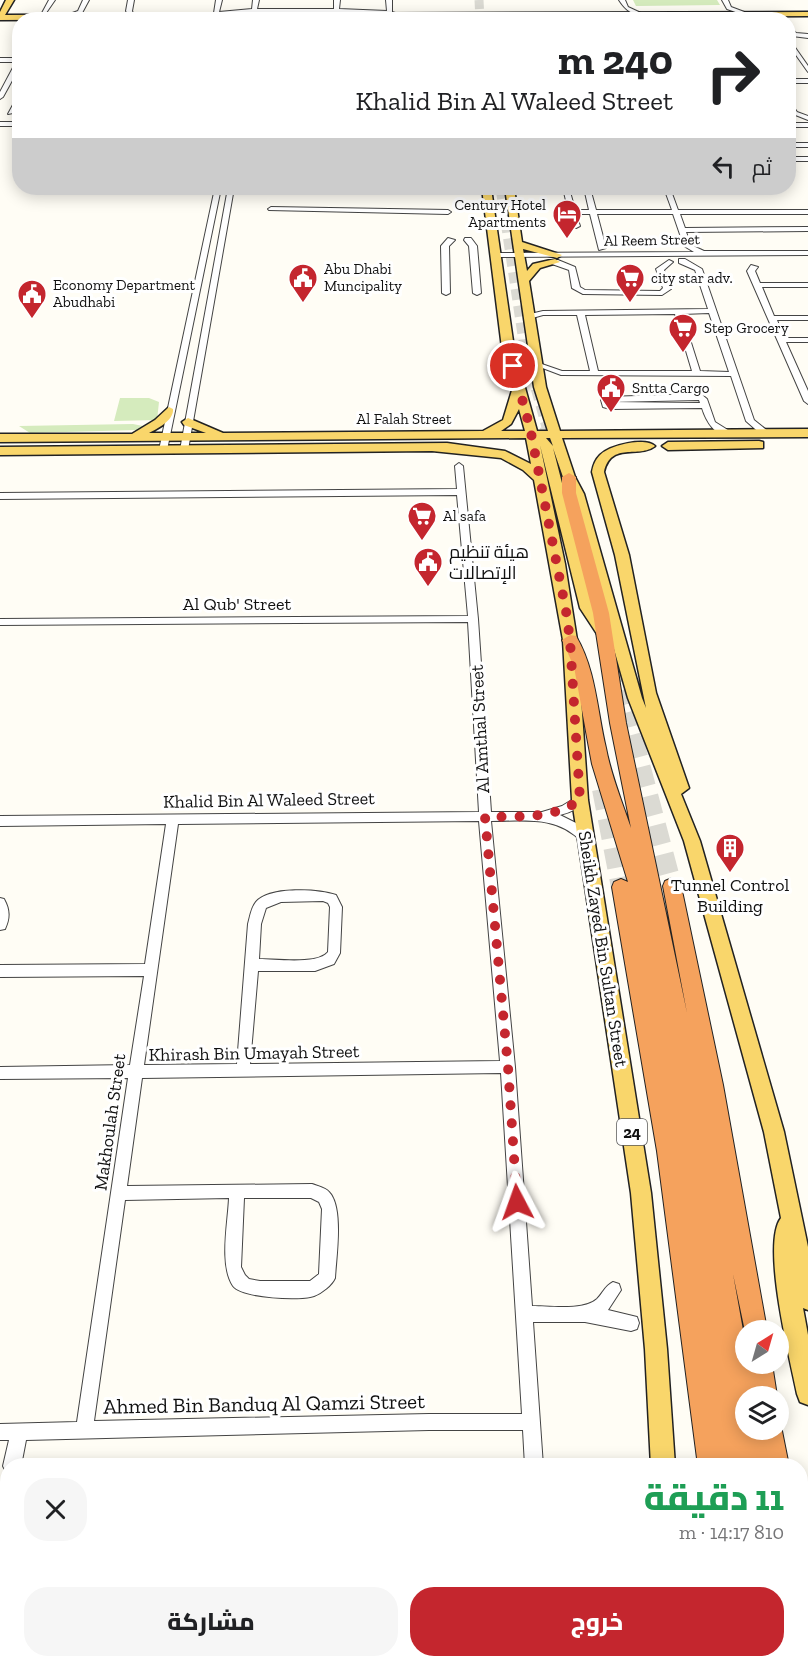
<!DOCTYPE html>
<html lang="ar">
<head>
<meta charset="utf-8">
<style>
  body { margin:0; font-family:"Zilla Slab",Cairo,serif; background:#f6f6f6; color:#202124; direction:rtl; height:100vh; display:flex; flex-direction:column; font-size:22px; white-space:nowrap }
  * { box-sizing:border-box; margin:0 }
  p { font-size:20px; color:#757577 }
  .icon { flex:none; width:33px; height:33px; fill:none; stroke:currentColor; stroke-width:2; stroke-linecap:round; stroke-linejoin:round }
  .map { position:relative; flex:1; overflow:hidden; direction:ltr }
  .panel { position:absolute; left:0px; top:1458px; width:808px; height:210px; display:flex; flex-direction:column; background:#fff; border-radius:24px 24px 0 0; box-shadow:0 3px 15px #0003; direction:rtl }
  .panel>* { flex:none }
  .hud { position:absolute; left:12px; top:12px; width:784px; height:183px; border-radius:24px; box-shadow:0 3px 15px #0003; direction:rtl; background:#fff; color:#202124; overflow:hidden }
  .needle { width:39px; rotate:37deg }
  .tools { position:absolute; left:735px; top:1320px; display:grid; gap:12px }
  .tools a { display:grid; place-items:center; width:54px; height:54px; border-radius:50%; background:#fff; box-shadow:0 3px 15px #0003; font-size:30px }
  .pin { position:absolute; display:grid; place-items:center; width:51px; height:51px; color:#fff; margin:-26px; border:3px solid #fff; border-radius:50%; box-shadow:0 2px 6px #0007 }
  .me { position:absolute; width:66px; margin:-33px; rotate:356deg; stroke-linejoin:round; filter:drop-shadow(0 0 4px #0008) }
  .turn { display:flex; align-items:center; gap:21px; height:126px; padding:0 24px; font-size:27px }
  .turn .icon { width:78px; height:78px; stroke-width:2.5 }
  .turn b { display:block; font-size:42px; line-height:51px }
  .then { display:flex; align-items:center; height:57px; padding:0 24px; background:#0003; gap:12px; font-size:22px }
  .round { display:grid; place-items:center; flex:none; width:63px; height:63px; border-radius:24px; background:#f6f6f6 }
  .head { display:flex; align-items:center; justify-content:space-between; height:102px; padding:0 24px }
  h1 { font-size:36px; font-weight:800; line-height:45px; color:#1e9e55 }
  .button { display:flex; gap:12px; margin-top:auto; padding:12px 24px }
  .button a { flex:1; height:69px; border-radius:24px; background:#c4262e; color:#fff; font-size:24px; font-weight:800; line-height:69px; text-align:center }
  .button a+a { background:#f6f6f6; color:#202124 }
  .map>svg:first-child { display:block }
  .green { fill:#d5ebbd }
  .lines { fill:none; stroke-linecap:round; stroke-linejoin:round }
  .highway-tunnel-far3 { stroke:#dbdad3; stroke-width:9; stroke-dasharray:9 4.5; stroke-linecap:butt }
  .highway-tunnel-far2 { stroke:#dbdad3; stroke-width:11; stroke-dasharray:11 6; stroke-linecap:butt }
  .highway-tunnel-far1 { stroke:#dbdad3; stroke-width:15; stroke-dasharray:15 8; stroke-linecap:butt }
  .highway-tunnel { stroke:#dbdad3; stroke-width:20; stroke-dasharray:20 10; stroke-linecap:butt }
  .minor-casing { stroke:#444; stroke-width:2 }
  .major-casing { stroke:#222; stroke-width:3 }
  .highway-casing { stroke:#222; stroke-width:2 }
  .minor { fill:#fff; fill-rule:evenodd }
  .major { fill:#f9d66b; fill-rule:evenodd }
  .highway { fill:#f5a25d; fill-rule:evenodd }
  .route { stroke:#c4262e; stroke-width:10; stroke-dasharray:0 18 }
  .labels { text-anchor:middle; stroke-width:6; stroke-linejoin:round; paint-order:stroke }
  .far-poi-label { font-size:15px; fill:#111; stroke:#fff; text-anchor:start }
  .far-street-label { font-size:15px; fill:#111; stroke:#fff }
  .shield { fill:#fff; stroke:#585858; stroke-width:1.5 }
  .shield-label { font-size:16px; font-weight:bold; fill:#111 }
  .poi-label { font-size:18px; fill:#111; stroke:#fff; text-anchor:start }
  .street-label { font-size:18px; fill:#111; stroke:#fff }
  .near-street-label { font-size:21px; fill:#111; stroke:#fff }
</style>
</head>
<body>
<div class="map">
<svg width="808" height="1668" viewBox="0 0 808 1668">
  <rect width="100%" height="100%" fill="#fffdf5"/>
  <!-- green -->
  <path class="green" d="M633,0h84l3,5 -84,1z
    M120,398h29l10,4 -2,18 -43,1z
    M133,424l15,3 -11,3 -107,3 -11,-7z"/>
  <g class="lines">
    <!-- highway-tunnel-far3 -->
    <path class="highway-tunnel-far3" d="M479,0l1,20"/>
    <!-- highway-tunnel-far2 -->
    <path class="highway-tunnel-far2" d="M501,188l24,160 22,79"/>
    <!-- highway-tunnel-far1 -->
    <path class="highway-tunnel-far1" d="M547,426l21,76
      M615,668l19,72"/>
    <!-- highway-tunnel -->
    <path class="highway-tunnel" d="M633,738l39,148
      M602,789l19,98"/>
    <!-- minor casing -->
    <g class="minor-casing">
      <path id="minor" d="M49,0h6l-9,13h-4z
        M83,0h6l-7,13 -18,5v-2l14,-5z
        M128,0h6l-2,11 3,7h-4l-5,-7z
        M216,0h6l-3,12 33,-3 1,-9h6l-2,9h77v-9h6l-1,9 48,2 -1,-11h6v12l13,4 -3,2 -17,-4 -121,-2 -25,1 -34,5v-2l9,-3z
        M619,0h6l3,7 15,7c-10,3 -19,-6 -24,-14z
        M722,0h6l3,7 16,6 -3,2 -17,-6z
        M531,17l3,3h-5z
        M553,17l2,3h-5z
        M572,17l3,3h-5z
        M587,17l2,3h-5z
        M616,17l4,3h-6z
        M713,17l2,1 1,2h-6z
        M777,17l3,3h-5z
        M789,26l7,7 12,1v4l-16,-2 -3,-4z
        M794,46l14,20v6l-17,-24z
        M0,58h20v8l-17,31 -3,2v-7l16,-30h-16z
        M789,79h19v4h-19z
        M20,92v9l-7,12 -5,1z
        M789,100l8,12 11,4v4l-15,-6 -4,-6z
        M0,122h20v4h-20z
        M789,123h19v4h-19z
        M789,143h19v4h-19z
        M789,157h19v4h-19z
        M215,188h6l-54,262 -4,3 -4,-3z
        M228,188h6l-46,262 -4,3 -4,-3z
        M563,188h6l6,22h14l-5,-22h6l6,22h76l-8,-22h6l8,22h130v4h-128l5,14 123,-1v4l-122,1 5,13 13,6h104v4l-315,2 -1,-2 4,-2 198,-1 -10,-6 -11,-32h-76l9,34 -7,2 -9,-36h-14l4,12 -4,2 -4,-2z
        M271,207l177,3 3,2 -3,2 -179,-4 -1,-1z
        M448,238l7,2 -6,6 1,47 -4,2 -4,-2 -1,-47z
        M465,238h6l6,8 4,47 -4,2 -4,-2 -4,-47 -5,-6z
        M679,259h6l17,10 52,151 15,12v4h-6l-17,-15 -15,-45 -170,-1 -29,-11 4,-2 26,9h28l-13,-56h-34l-14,4 -4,-2 1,-2 17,-4 165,-2 -13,-39 -16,-7zM709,313l20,59 -29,-1 -18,-57zM675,314l17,57h-94l-13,-56z
        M552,260h6l17,7 5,20 5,3 75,1 3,-3 -7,-19 13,-9 4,2 -9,8 7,19 -9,6 -79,-1 -11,-6 -3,-18 -17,-6z
        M751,265l7,2 -3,4 5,12h48v4h-46l12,29h34v4h-31l7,18h24v4h-22l22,49v13l-4,-3 -57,-130z
        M701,394l6,5 8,23 16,10v4c-16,1 -25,-15 -29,-28l-92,1 -7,-2 -2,-7 4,-3zM699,400l1,3 -90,-1z
        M459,463l4,3 15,153 13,193h51l20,-6 18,-11 6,5c-6,8 -17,13 -26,15l20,10 12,14 -2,3h-8c-25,-27 -57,-21 -91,-21l24,246 17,239c17,0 52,5 65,-7 6,-6 8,-13 16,-17l6,2 2,6 -13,20 29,7 2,6 -2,6 -6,2 -46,-9h-52l10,144h-18l-2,-36h-94l-403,10 -5,26h-13v7l-2,-1 -3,-6 6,-26h-9v-16l77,-2 51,-344 -128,1v-12l130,-2 14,-89 -144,1v-12l145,-1 21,-140 -166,2v-10l479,-4 -11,-190 -468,3v-6l468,-3 -11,-121 -457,4v-6l457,-4 -2,-23zM479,821l21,240 -250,3 8,-93h57l19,-7 6,-11 2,-46 -6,-12c-17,-6 -67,-9 -80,7 -5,6 -6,15 -8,22l-11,140 -93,1 34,-241zM323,901l5,2 2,4 -2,45c-10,13 -53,7 -69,7l2,-35 5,-16 15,-6zM501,1073l21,341h-93l-335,7 31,-221 104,-2c-1,25 -10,67 4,88 9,12 68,15 81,10 8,-3 18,-11 21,-18 1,-20 9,-71 -6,-86 -3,-4 -12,-6 -17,-8l-185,2 15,-108zM244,1198h67l8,4 3,7 -3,65 -9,7h-50l-11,-2 -4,-4 -4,-8z
        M0,898l4,1c6,11 6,19 1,30l-5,1z
        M8,1482v48l-2,3 -6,3v-48l2,-4z
        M0,1599h8v18h-8z
        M0,1658l8,3 2,7h-10z"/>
    </g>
    <!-- major casing -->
    <g class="major-casing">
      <path id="major" d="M6,0h8l-9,15 803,-3v4l-808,4v-8z
        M482,188h9l23,160 23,83h11l-14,-44 -29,-199h9l8,54 40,13 -5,3 -34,-9 4,22 6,-7 22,-5 5,3 -20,6 -11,13 17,106 14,44 248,-2v8l-246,1 13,39 9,17 58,204 4,10 -31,-153 -23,-83c1,-6 3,-12 8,-17 10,-10 45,-18 55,-9 -16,13 -44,-5 -51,26l25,83 27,138 33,95 -8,6 19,47 84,291 24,115v63l-5,-2 5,27v70l-8,-3 -3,-8c-7,-35 -36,-150 -16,-176l-17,-86 -80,-291 -56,-143 -18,-63 -6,4 -5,-2 -19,-29 -40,-163 25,119 12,76 11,160 63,393 16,156 8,117h-24l-6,-117 -14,-156 -59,-393 -9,-160 -29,-160 -11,-10 -22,-12 -69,-7 -432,4v-8l447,-4 58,8 26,13 -5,-26 -526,4v-8h132l23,-14 14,-13 4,2c1,11 -14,19 -24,24h57l-22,-8 -2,-3 6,-4 35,15 260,-2 20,-11 10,-33 -11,-39zM519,409l6,22h-24l10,-7zM546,438h4l3,8zM553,448l10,29 9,17 37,137 -15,-23z
        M759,441l4,1v6l-95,2 -6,-4 6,-4z
        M645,1660h39v8h-41z
        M685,1660h26v8h-26z"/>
    </g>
    <!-- highway casing -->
    <g class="highway-casing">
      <path id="highway" d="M569,473l7,4v16l33,120 17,110 61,290 -24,-127 2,-5 7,-3 7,3 2,5 42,199 44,245h-21v6l-13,-62 13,73v17h26l5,32h-31v34h32l2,-9 9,45h-91l-41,-315 -45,-264 2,-5 7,-3 7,3 -36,-118 -18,-97 -12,-27 8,-5 6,1c20,34 21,74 30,112 5,27 16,54 25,80l-21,-105 -17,-110 -31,-120v-16z
        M801,1619l7,3v46h-88l-1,-8h82z"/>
    </g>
    <!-- minor -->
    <use href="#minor" class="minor"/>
    <!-- major -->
    <use href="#major" class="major"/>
    <!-- highway -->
    <use href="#highway" class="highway"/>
  </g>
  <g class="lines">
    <!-- route -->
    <path class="route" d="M513,366l17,62 36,183 4,29 10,160c-28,20 -62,16 -95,17l23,250 9,135"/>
  </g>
  <!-- icons -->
  <defs>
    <g id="hotel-pin" transform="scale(1.5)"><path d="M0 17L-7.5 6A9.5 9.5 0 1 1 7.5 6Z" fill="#c4262e" stroke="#fff"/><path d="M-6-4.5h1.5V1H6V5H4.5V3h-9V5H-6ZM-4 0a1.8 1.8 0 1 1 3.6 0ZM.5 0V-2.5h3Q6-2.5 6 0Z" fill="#fff"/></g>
    <g id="civic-pin" transform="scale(1.5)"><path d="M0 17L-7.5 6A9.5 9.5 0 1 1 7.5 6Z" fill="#c4262e" stroke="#fff"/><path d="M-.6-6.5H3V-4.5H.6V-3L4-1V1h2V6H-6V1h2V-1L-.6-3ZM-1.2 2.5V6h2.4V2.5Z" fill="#fff"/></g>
    <g id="supermarket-pin" transform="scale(1.5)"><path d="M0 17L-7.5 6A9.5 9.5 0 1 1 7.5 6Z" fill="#c4262e" stroke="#fff"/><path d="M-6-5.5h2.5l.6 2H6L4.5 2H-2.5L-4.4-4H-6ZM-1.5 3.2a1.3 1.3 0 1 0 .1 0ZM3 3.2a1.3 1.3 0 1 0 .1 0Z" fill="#fff"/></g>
    <g id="building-pin" transform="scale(1.5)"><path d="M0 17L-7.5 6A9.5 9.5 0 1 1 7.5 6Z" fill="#c4262e" stroke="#fff"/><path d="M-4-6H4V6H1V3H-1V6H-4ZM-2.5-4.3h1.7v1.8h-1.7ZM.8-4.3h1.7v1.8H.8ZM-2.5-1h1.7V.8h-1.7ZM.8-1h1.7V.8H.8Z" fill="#fff"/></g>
  </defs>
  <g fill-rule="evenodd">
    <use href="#hotel-pin" x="567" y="214"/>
    <use href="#civic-pin" x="303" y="278"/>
    <use href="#supermarket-pin" x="630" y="278"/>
    <use href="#civic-pin" x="32" y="294"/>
    <use href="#supermarket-pin" x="683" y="328"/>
    <use href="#civic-pin" x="611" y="388"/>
    <use href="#supermarket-pin" x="422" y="516"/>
    <use href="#civic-pin" x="428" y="562"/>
    <use href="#building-pin" x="730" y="848"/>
  </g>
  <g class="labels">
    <!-- far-poi labels -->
    <g class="far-poi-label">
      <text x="546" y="210" text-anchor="end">Century Hotel<tspan x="546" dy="17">Apartments</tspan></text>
      <text x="324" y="274">Abu Dhabi<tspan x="324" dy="17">Muncipality</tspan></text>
      <text x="651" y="283">city star adv.</text>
      <text x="53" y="290">Economy Department<tspan x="53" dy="17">Abudhabi</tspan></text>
      <text x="704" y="333">Step Grocery</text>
      <text x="632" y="393">Sntta Cargo</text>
      <text x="443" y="521">Al safa</text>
    </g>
    <!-- far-street labels -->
    <g class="far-street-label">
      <text transform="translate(652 240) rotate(-1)" y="5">Al Reem Street</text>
      <text x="404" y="424">Al Falah Street</text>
    </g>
    <!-- shield labels -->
    <rect class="shield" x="617" y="1119" width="30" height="26" rx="4.5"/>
    <g class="shield-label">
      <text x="632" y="1138">24</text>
    </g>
    <!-- poi labels -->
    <g class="poi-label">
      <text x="449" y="558">هيئة تنظيم<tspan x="449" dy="21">الإتصالات</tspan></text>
      <text x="730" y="891" text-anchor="middle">Tunnel Control<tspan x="730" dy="21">Building</tspan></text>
    </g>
    <!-- street labels -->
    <g class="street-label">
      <text x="237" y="610">Al Qub' Street</text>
      <text transform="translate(480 729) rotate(-93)" y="6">Al Amthal Street</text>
      <text transform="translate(269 800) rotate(-1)" y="6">Khalid Bin Al Waleed Street</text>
      <text transform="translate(603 949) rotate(81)" y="6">Sheikh Zayed Bin Sultan Street</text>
      <text transform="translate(254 1053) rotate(-1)" y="6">Khirash Bin Umayah Street</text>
      <text transform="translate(110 1122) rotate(-82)" y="6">Makhoulah Street</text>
    </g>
    <!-- near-street labels -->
    <g class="near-street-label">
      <text transform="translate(264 1404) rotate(-1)" y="7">Ahmed Bin Banduq Al Qamzi Street</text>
    </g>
  </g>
</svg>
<div class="tools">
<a><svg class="needle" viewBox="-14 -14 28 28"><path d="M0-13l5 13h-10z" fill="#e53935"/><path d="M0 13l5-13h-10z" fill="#757577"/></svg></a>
<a><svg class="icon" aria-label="layers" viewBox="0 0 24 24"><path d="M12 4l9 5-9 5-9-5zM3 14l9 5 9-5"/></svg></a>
</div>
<div class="pin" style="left:513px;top:366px;background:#d93025"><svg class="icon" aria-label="arrive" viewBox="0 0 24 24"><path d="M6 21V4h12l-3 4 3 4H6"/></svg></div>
<svg class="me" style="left:517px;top:1202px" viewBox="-20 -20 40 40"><path d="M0-17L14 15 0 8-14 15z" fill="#c4262e" stroke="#fff" stroke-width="4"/></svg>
<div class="hud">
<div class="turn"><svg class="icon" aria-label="right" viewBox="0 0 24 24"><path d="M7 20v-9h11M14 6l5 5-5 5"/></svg><div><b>240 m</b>Khalid Bin Al Waleed Street</div></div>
<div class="then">ثم<svg class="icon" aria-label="left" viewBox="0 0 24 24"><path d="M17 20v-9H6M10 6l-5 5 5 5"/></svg></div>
</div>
<section class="panel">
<div class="head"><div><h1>11 دقيقة</h1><p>810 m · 14:17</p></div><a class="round"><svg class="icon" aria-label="close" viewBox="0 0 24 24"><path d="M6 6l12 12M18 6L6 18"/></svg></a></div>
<div class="button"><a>خروج</a><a>مشاركة</a></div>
</section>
</div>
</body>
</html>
